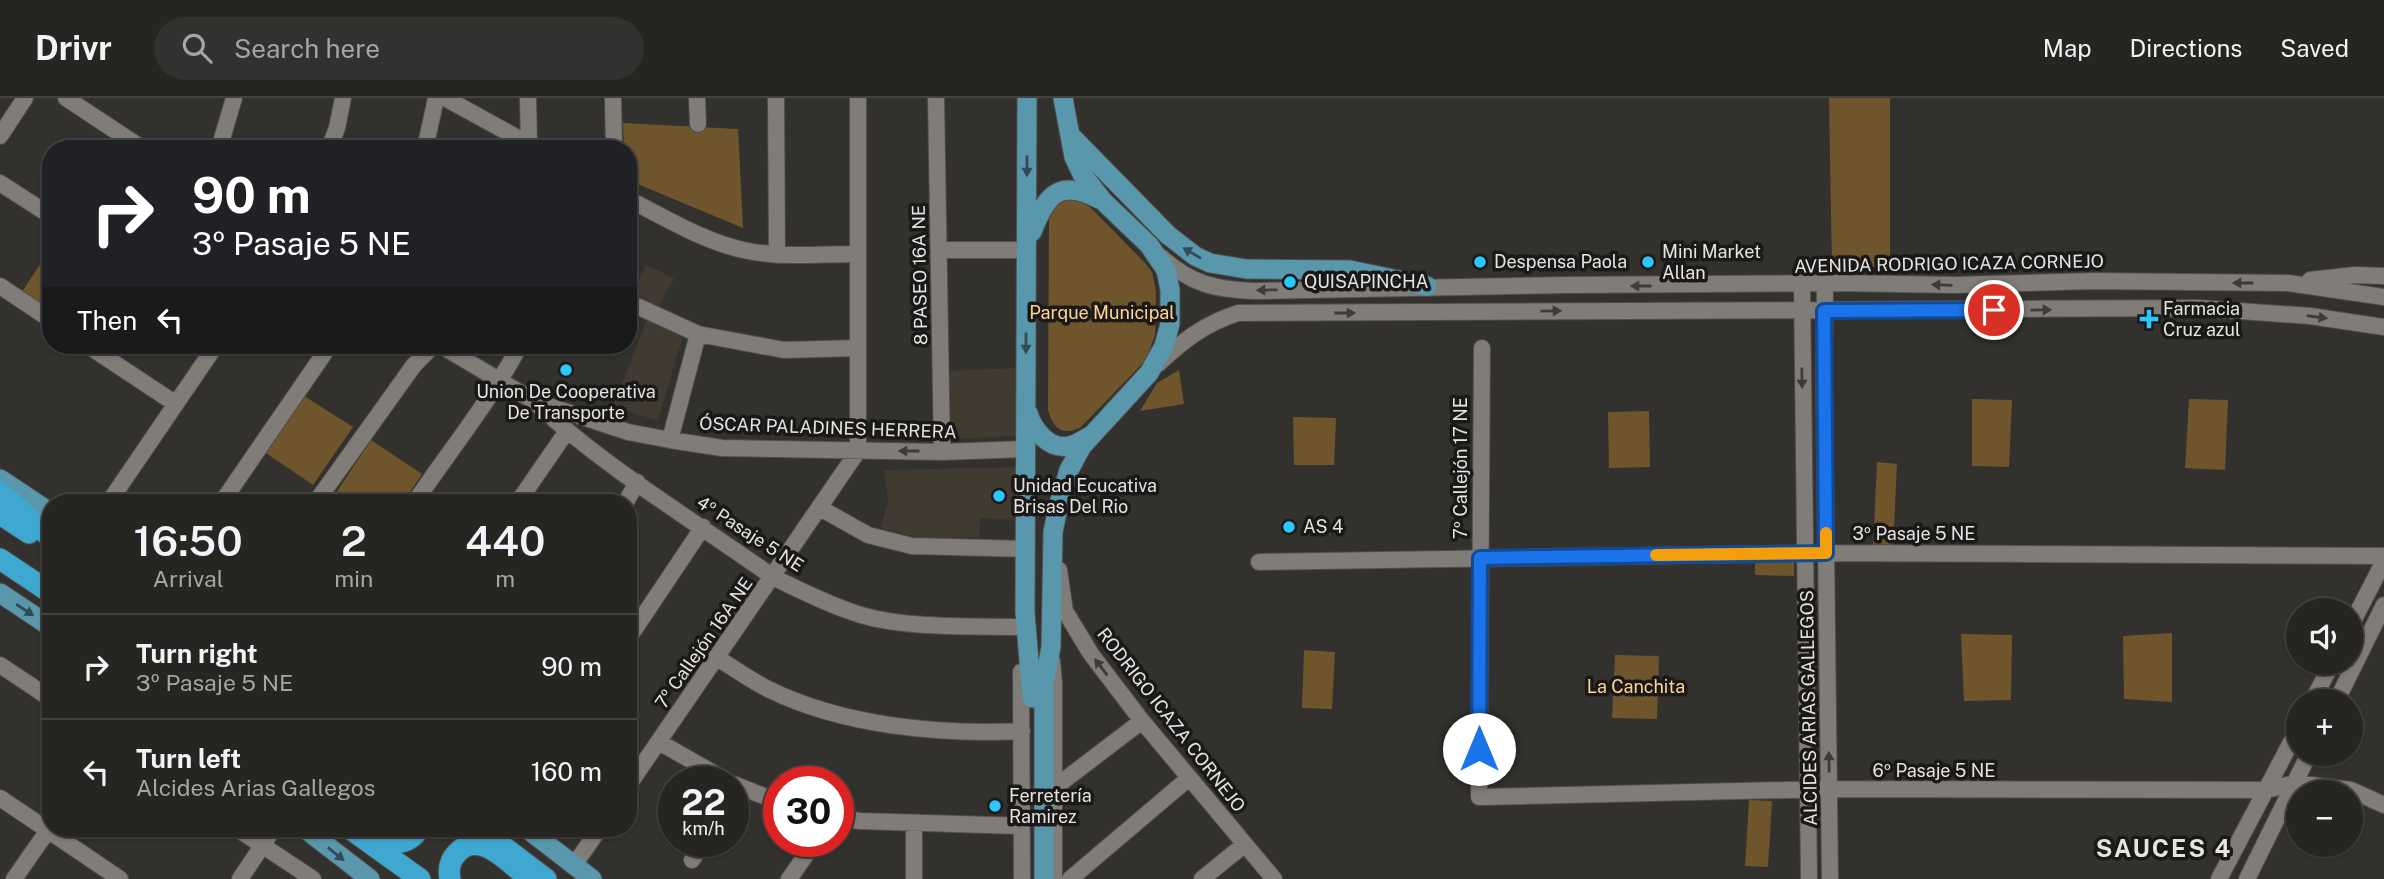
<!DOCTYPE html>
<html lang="en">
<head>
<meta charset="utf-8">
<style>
  body { margin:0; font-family:"Public Sans",sans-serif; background:#32312f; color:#f1f3f6; height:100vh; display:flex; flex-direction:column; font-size:26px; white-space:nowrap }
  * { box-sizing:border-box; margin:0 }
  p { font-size:23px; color:#a4a5a5 }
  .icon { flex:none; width:38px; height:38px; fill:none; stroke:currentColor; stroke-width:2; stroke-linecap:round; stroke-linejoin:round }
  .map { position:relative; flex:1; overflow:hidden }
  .panel { position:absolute; left:42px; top:396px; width:595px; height:343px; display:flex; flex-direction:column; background:#262522; border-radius:28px; box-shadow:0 2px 5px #0004,0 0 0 2px #424240 }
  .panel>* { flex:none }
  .hud { position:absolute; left:42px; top:42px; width:595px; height:214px; border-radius:28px; box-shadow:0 2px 5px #0004,0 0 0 2px #424240; background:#202124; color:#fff; overflow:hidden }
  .buttons { position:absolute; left:2286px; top:500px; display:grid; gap:14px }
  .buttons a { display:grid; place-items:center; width:77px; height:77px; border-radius:50%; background:#262522; box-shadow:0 2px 5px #0004,0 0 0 2px #424240; font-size:35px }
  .speed { position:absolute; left:658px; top:668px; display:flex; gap:14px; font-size:35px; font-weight:700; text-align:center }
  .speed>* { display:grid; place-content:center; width:91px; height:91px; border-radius:50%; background:#262522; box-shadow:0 2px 5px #0004,0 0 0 2px #424240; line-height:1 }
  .speed small { font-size:18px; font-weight:400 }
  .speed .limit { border:10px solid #d22; background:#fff; color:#111 }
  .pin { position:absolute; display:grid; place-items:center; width:60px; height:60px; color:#fff; margin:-30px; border:4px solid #fff; border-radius:50%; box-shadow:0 2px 7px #0007 }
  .me { position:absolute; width:77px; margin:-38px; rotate:0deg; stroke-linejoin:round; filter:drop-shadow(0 0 5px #0008) }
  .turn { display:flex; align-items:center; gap:24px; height:147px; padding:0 35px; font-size:32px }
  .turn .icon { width:91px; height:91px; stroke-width:2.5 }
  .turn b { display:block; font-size:49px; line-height:60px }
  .then { display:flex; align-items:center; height:66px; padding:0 35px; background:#0003; gap:14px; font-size:26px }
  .eta { display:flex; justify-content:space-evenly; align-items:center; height:119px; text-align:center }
  .eta b { font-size:42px; font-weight:600; line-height:49px }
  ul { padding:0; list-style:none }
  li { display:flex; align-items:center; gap:21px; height:105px; padding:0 35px; border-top:2px solid #424240 }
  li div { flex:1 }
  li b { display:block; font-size:26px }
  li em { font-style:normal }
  header { display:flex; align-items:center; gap:42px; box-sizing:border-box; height:98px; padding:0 35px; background:#262522; border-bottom:2px solid #424240 }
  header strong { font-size:33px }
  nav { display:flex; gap:38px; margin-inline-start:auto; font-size:24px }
  .search { width:490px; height:63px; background:#32312f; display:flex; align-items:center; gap:18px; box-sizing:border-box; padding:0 24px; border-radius:38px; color:#a4a5a5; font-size:26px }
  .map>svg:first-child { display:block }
  .built { fill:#403a31 }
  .green { fill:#6e552c }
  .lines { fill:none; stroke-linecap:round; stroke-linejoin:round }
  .minor-casing { stroke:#504e4b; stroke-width:18 }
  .major-casing { stroke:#504e4b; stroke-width:21 }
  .highway-casing { stroke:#504e4b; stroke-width:23 }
  .minor { stroke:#807d79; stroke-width:16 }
  .major { stroke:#5997ad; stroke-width:19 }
  .highway { stroke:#3fa8d0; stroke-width:21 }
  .oneway { fill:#334b54 }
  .oneway2 { fill:#3e3c3a }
  .route-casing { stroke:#114b97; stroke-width:18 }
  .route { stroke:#1a73e8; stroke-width:12 }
  .slow { stroke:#f59e0b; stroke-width:12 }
  .poi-dot { fill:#29c8ff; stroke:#1a1918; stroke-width:2.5 }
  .labels { text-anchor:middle; stroke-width:7; stroke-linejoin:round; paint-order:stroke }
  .poi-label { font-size:18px; fill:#e5e4e2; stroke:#1a1918; text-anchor:start }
  .street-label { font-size:18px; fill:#e5e4e2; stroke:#1a1918 }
  .park-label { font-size:18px; fill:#fed596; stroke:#1a1918 }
  .district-label { font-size:24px; font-weight:bold; letter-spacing:2px; fill:#e5e4e2; stroke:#1a1918 }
</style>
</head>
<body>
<header>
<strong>Drivr</strong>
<div class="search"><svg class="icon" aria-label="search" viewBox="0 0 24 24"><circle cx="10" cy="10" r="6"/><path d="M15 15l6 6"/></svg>Search here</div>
<nav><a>Map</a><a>Directions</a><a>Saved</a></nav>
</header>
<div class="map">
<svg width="2384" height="781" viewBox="0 0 2384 781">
  <rect width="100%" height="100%" fill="#33312e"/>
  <!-- built -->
  <path class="built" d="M646,167l28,13 -15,28 -27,-13z
    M647,222l30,13 5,5 -24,83 -45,-15z
    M1017,270v68l-67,3 -2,-68z
    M1017,369l-3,53 -33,-2 -2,19 -56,2 -42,-11 7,-27 -4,-31z"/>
  <!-- green -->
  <path class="green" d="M1829,0h61v168l-58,4z
    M623,25l115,6 5,99 -115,-48v-31h-4z
    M1071,101l10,2 10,7 54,55 7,9 4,20 -1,43 -7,20 -5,8 -63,65c-18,8 -27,0 -32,-18l1,-192c5,-12 10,-17 22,-19z
    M51,150v65l-30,-20z
    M1179,272l5,34 -44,7 17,-28z
    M301,296l52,33 -40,58 -50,-34z
    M1972,301l40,1 -3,67 -37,-1z
    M2189,301l39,1 -3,70 -40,-2z
    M1649,313l1,56 -41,1 -1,-56z
    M1293,319l43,1 -2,47h-40z
    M371,342l51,34 -19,28h-67l-4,-3z
    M1877,364l20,2 -4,84h-20z
    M1755,462l39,2v14l-39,-1z
    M2172,535v69l-48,-3 -1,-63z
    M1961,536l51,1 -1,65 -47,1z
    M1304,552l31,2 -3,57 -30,-1z
    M1615,557l44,1 -2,63 -45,-1z
    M1749,702l23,1 -4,66 -23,-1z"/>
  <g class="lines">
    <!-- minor casing -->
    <g class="minor-casing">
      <path id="minor" d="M66,0l77,51
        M445,0l93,51
        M528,0l1,46
        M613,0l1,51
        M697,0l1,26
        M776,0l1,157
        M936,0l6,354
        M0,38l25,-38
        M219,51l15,-51
        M329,51l8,-21 6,-30
        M425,51l11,-51
        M0,85l51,33
        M628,101c38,19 78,44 120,52 36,7 73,3 109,3
        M939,152h88
        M1161,159c30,27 53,32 92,34l312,-6 273,-2 117,2 138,-4 195,2 96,14
        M2310,182l45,-5 29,1
        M1825,186l-1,97 6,498
        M1802,187l7,594
        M0,188l51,34
        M628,204l70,32 86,16 74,-2
        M87,247l89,59
        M440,247l94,56 94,31 42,8 52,8 220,4 84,-3
        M1482,250l-3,449 350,-8 437,1 29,-7 56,7 33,15
        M1158,266c26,-24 46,-40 80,-51l960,-5 112,8 74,11
        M538,307c69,64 158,117 235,172 26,13 52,26 79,35 46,17 118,14 167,15
        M670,342l28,-106
        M109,404l107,-157
        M222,404l108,-157
        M316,404l98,-137 20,-20
        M415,404c35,-52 76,-102 105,-157
        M518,404l49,-71
        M626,404l11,-20
        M820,410l48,27 44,11 114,3
        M1259,464l567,-9 558,3
        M1059,472l6,41 26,43 51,67 132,158
        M2350,529l34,-66
        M628,541l75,-112
        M717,560c17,10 33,22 51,31 75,37 172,46 254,42
        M1052,563l2,22v196
        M0,567l51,34
        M1021,574l1,207
        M2312,604l20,-39
        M2336,604l48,-97
        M659,644l70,40
        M733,686l46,18
        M628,688l230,-335v-353
        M1054,690l88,-67
        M0,700l120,81
        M838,720l22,3 162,5
        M236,730l77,51
        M692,762l12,-18
        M574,767l26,-37
        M14,781l37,-53
        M240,781l34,-51
        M789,781l26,-37
        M914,781v-56
        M1070,781l119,-101
        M1202,781l43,-35
        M2219,781l79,-150
        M2247,781l62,-125"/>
    </g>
    <!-- major casing -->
    <g class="major-casing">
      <path id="major" d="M1027,0l-2,514 7,86
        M1071,38l97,99 27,21 15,7 36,6 104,1 77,16
        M1032,134c14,-37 27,-54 67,-33
        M1028,315c5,17 21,37 41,33 7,-1 15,-7 21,-10
        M0,381l51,34
        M0,495l51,34
        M304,730l66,51
        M526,730l66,51
        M1044,781v-197l7,-35 2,-115 5,-25 11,-37 13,-24 67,-73 15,-27 6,-22v-34l-4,-20 -17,-25 -46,-44 -21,-27 -8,-17 -11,-59"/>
    </g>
    <!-- highway casing -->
    <g class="highway-casing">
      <path id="highway" d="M0,394l51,46
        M0,416l29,19
        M0,461l51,34
        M349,730l71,51
        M479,730l67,51
        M369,731c17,14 36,21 51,-1
        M450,781c-2,-10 0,-19 7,-26 23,-25 54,12 72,26"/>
    </g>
    <!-- minor -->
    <use href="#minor" class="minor"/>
    <!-- major -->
    <use href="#major" class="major"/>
    <!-- highway -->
    <use href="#highway" class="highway"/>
  </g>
  <!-- one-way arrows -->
  <defs><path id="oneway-solid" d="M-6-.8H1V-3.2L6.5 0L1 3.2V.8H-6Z" transform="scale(1.75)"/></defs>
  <g class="oneway">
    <use href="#oneway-solid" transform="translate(1027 68) rotate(90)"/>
    <use href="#oneway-solid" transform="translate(1192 155) rotate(-149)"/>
    <use href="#oneway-solid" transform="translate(1026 245) rotate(90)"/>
    <use href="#oneway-solid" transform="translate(25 512) rotate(33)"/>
    <use href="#oneway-solid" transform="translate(336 756) rotate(39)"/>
  </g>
  <g class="oneway2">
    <use href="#oneway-solid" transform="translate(2243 185) rotate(-180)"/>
    <use href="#oneway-solid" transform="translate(1942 187) rotate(-178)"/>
    <use href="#oneway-solid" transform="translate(1641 188) rotate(-180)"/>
    <use href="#oneway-solid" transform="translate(1267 192) rotate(179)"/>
    <use href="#oneway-solid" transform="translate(2041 212) rotate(-1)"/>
    <use href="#oneway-solid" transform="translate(1551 213) rotate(-1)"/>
    <use href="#oneway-solid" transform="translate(1345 215)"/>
    <use href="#oneway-solid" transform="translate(2317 219) rotate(8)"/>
    <use href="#oneway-solid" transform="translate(1802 280) rotate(89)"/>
    <use href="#oneway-solid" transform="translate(909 353) rotate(-180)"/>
    <use href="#oneway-solid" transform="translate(1101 569) rotate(-127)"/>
    <use href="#oneway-solid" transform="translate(1829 664) rotate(-91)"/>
  </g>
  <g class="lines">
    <!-- route casing -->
    <g class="route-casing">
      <path id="route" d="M1479,651l1,-191 346,-5 -2,-242 170,-1"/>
    </g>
    <!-- route -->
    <use href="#route" class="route"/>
    <!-- slow -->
    <path class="slow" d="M1656,457l170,-2v-20"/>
  </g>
  <!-- markers -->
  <g class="poi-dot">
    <circle cx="1480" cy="164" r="7"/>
    <circle cx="1648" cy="164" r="7"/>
    <circle cx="1290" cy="184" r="7"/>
    <path d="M2145.5 210.5h7v7h7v7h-7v7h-7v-7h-7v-7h7z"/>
    <circle cx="566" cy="272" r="7"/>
    <circle cx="999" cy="398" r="7"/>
    <circle cx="1289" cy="429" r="7"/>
    <circle cx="995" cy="708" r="7"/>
  </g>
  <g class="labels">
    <!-- poi labels -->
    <g class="poi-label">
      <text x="1662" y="160">Mini Market<tspan x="1662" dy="21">Allan</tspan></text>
      <text x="1494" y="170">Despensa Paola</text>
      <text x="1304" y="190">QUISAPINCHA</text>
      <text x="2163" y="217">Farmacia<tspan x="2163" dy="21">Cruz azul</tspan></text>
      <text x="566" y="300" text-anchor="middle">Union De Cooperativa<tspan x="566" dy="21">De Transporte</tspan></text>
      <text x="1013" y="394">Unidad Ecucativa<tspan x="1013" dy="21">Brisas Del Rio</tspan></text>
      <text x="1303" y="435">AS 4</text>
      <text x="1009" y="704">Ferretería<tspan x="1009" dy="21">Ramirez</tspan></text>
    </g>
    <!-- street labels -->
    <g class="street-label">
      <text transform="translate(1949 166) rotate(-1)" y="6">AVENIDA RODRIGO ICAZA CORNEJO</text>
      <text transform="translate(920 177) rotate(-91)" y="6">8 PASEO 16A NE</text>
      <text transform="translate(828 330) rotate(2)" y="6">ÓSCAR PALADINES HERRERA</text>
      <text transform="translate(1461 370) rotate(-90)" y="6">7º Callejón 17 NE</text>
      <text transform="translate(750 436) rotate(33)" y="6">4º Pasaje 5 NE</text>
      <text x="1914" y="442">3º Pasaje 5 NE</text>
      <text transform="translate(704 545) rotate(-55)" y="6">7º Callejón 16A NE</text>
      <text transform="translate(1809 610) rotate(-91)" y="6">ALCIDES ARIAS GALLEGOS</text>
      <text transform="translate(1171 622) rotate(52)" y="6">RODRIGO ICAZA CORNEJO</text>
      <text x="1934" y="679">6º Pasaje 5 NE</text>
    </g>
    <!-- park labels -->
    <g class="park-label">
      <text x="1102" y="221">Parque Municipal</text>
      <text x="1636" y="595">La Canchita</text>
    </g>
    <!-- district labels -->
    <g class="district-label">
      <text x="2164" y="759">SAUCES 4</text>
    </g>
  </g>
</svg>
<div class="buttons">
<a><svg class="icon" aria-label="sound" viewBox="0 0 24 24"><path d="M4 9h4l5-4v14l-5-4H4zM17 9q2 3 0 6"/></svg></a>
<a>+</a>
<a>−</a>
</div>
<div class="speed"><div>22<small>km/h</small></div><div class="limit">30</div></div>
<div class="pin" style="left:1994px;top:212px;background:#d93025"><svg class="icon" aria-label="arrive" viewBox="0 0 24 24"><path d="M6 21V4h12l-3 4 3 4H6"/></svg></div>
<svg class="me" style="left:1479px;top:651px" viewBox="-20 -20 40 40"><circle r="19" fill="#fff"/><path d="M0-13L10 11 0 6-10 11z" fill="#1a73e8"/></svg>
<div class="hud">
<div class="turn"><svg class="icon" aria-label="right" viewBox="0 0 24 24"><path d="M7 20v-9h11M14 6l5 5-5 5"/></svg><div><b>90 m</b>3º Pasaje 5 NE</div></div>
<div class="then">Then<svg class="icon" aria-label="left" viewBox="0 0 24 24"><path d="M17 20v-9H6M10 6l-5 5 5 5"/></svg></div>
</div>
<section class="panel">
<div class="eta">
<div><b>16:50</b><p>Arrival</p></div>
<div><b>2</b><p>min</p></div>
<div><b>440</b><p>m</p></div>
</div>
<ul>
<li><svg class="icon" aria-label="right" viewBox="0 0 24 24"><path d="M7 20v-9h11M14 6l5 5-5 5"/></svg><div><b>Turn right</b><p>3º Pasaje 5 NE</p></div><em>90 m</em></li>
<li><svg class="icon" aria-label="left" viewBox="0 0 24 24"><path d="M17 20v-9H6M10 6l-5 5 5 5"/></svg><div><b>Turn left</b><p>Alcides Arias Gallegos</p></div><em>160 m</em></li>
</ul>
</section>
</div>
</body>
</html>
